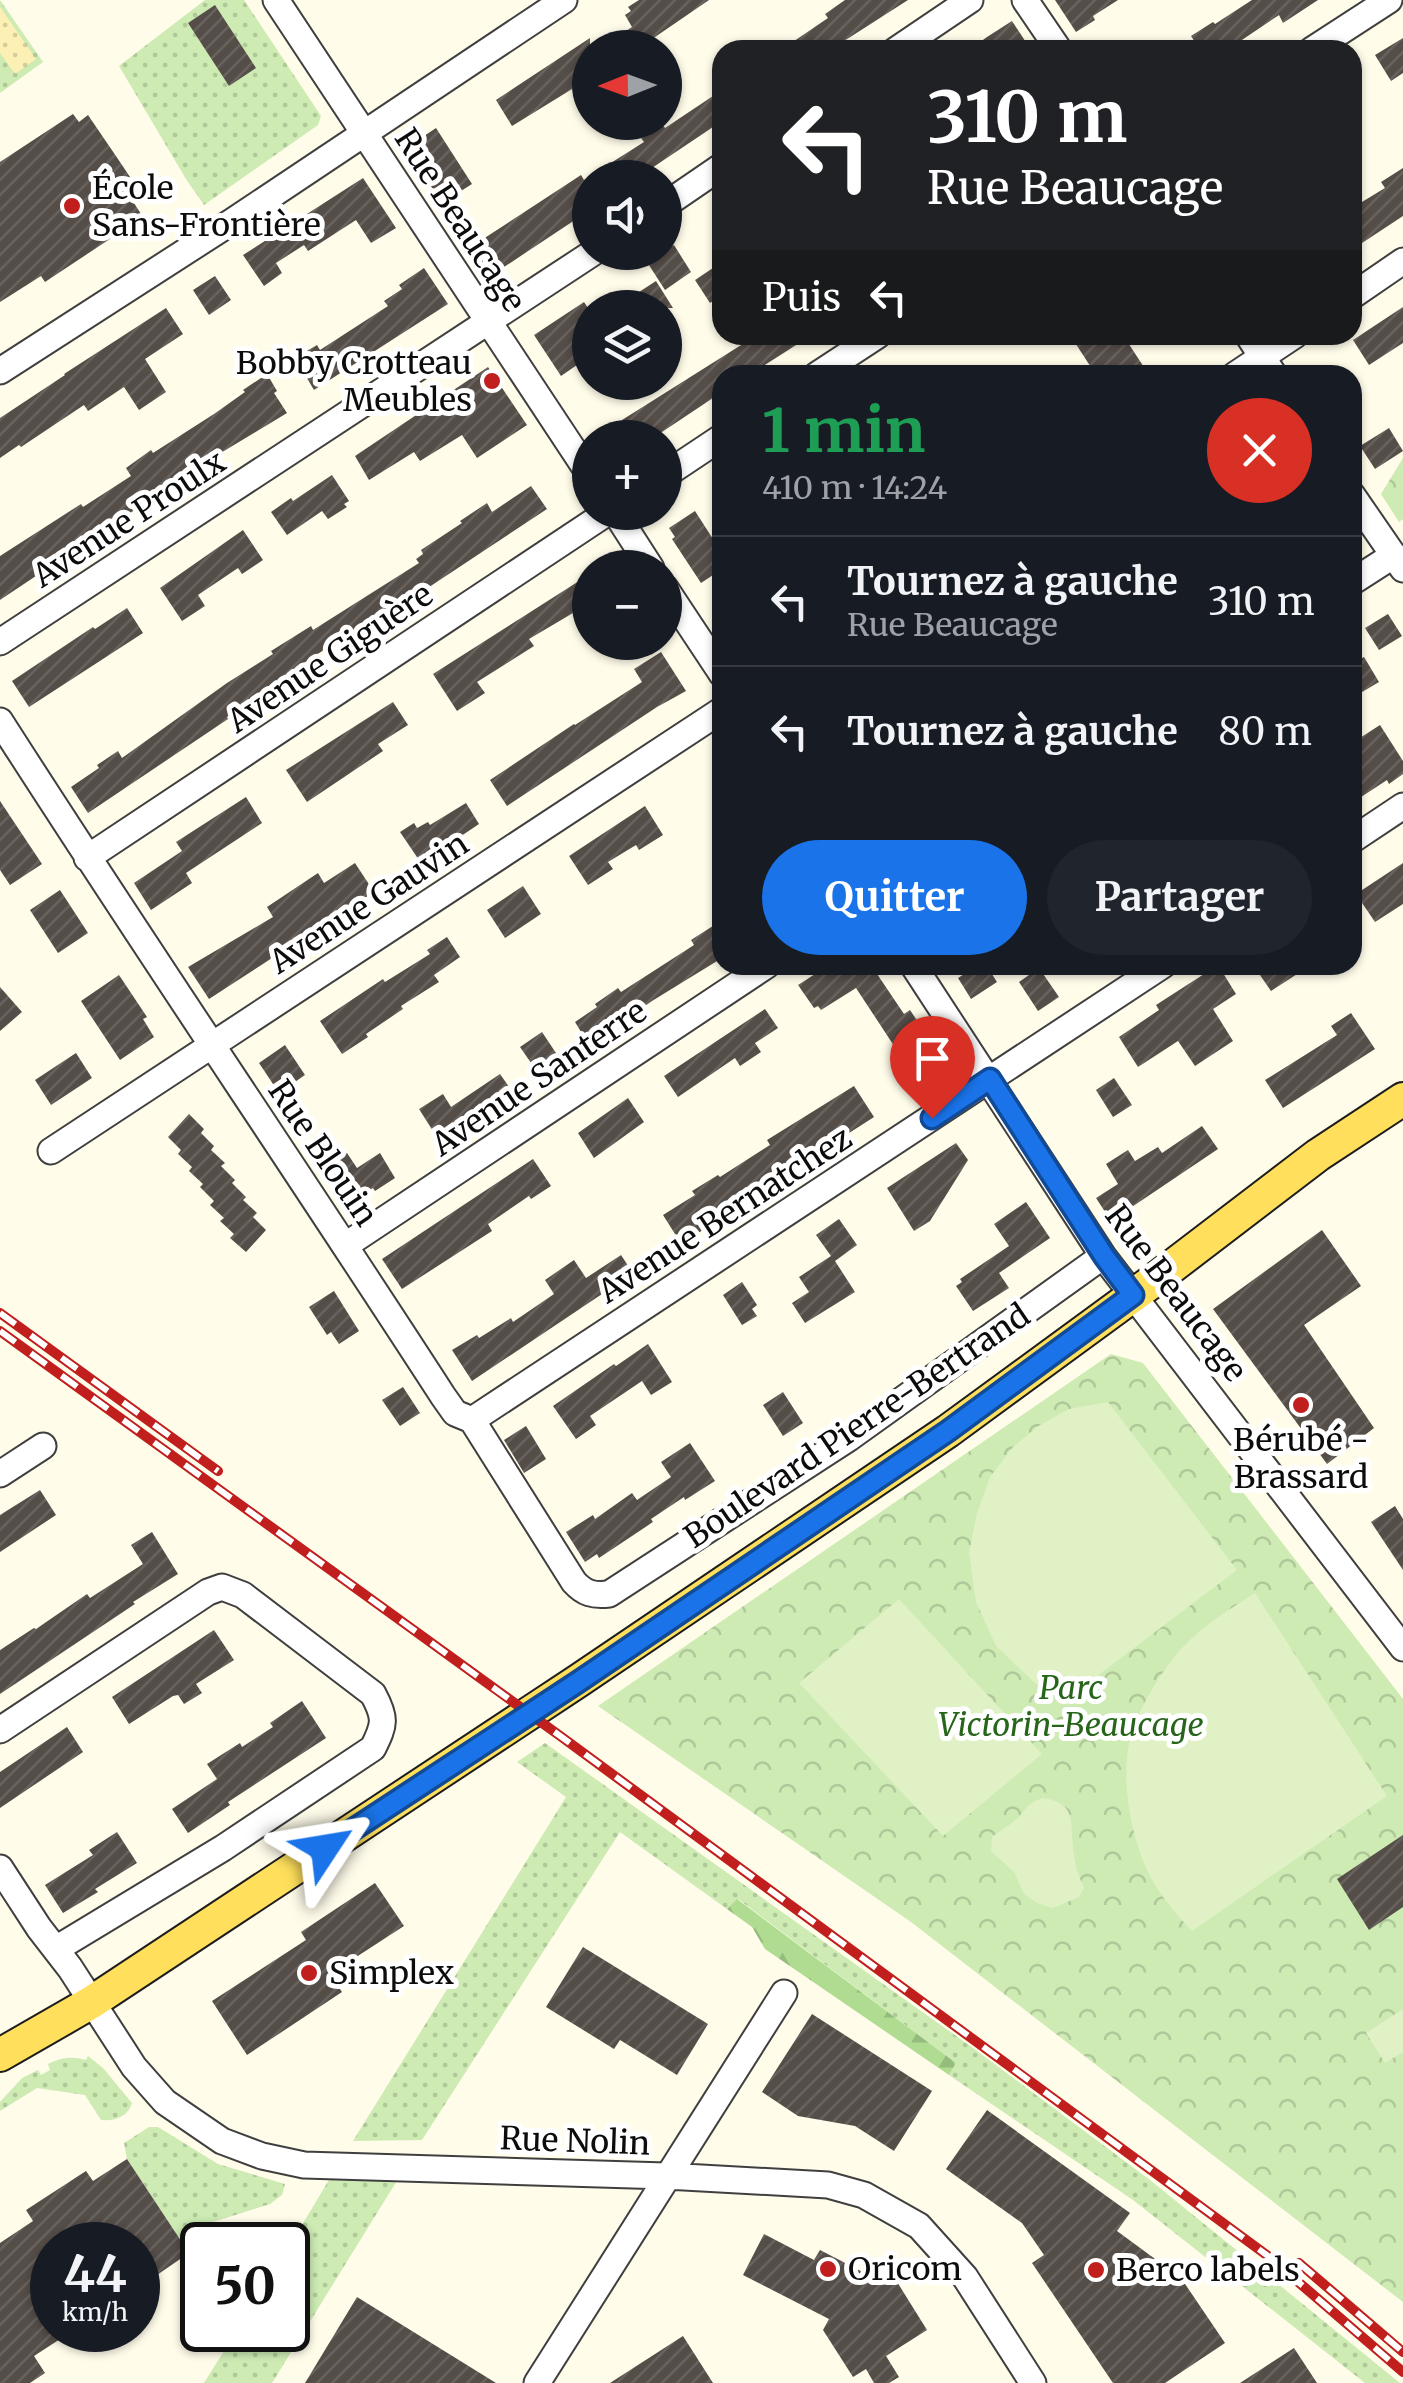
<!DOCTYPE html>
<html lang="fr">
<head>
<meta charset="utf-8">
<style>
  body { margin:0; font-family:Merriweather,serif; background:#20242c; color:#f1f3f6; height:100vh; display:flex; flex-direction:column; font-size:38px; white-space:nowrap }
  * { box-sizing:border-box; margin:0 }
  p { font-size:32px; color:#9ea1a6 }
  .icon { flex:none; width:55px; height:55px; fill:none; stroke:currentColor; stroke-width:2; stroke-linecap:round; stroke-linejoin:round }
  .map { position:relative; flex:1; overflow:hidden }
  .details { position:absolute; left:712px; top:365px; width:650px; height:610px; display:flex; flex-direction:column; background:#171b24; border-radius:30px; box-shadow:0 2px 8px #0004 }
  .details>* { flex:none }
  .guide { position:absolute; left:712px; top:40px; width:650px; height:305px; border-radius:30px; box-shadow:0 2px 8px #0004; background:#202124; color:#fff; overflow:hidden }
  .needle { width:65px; rotate:269deg }
  .controls { position:absolute; left:572px; top:30px; display:grid; gap:20px }
  .controls a { display:grid; place-items:center; width:110px; height:110px; border-radius:50%; background:#171b24; box-shadow:0 2px 8px #0004; font-size:50px }
  .speed { position:absolute; left:30px; top:2222px; display:flex; gap:20px; font-size:50px; font-weight:700; text-align:center }
  .speed>* { display:grid; place-content:center; width:130px; height:130px; border-radius:50%; background:#171b24; box-shadow:0 2px 8px #0004; line-height:1 }
  .speed small { font-size:25px; font-weight:400 }
  .speed .limit { border:5px solid #111; border-radius:15px; background:#fff; color:#111 }
  .pin { position:absolute; display:grid; place-items:center; width:85px; height:85px; color:#fff; margin:-102px -42px; border-radius:50% 50% 50% 0; rotate:-45deg; box-shadow:0 0 10px #0007 }
  .pin .icon { rotate:45deg }
  .me { position:absolute; width:110px; margin:-55px; rotate:57deg; stroke-linejoin:round; filter:drop-shadow(0 0 8px #0008) }
  .turn { display:flex; align-items:center; gap:35px; height:210px; padding:0 50px; font-size:45px }
  .turn .icon { width:130px; height:130px; stroke-width:2.5 }
  .turn b { display:block; font-size:70px; line-height:85px }
  .then { display:flex; align-items:center; height:95px; padding:0 50px; background:#0003; gap:20px; font-size:38px }
  .round { display:grid; place-items:center; flex:none; width:105px; height:105px; border-radius:52px; background:#20242c }
  .head { display:flex; align-items:center; justify-content:space-between; height:170px; padding:0 50px }
  h1 { font-size:60px; font-weight:700; line-height:75px; color:#1e9e55 }
  .button { display:flex; gap:20px; margin-top:auto; padding:20px 50px }
  .button a { flex:1; height:115px; border-radius:60px; background:#1a73e8; color:#fff; font-size:40px; font-weight:700; line-height:115px; text-align:center }
  .button a+a { background:#20242c; color:#f1f3f6 }
  ul { padding:0; list-style:none }
  li { display:flex; align-items:center; gap:30px; height:130px; padding:0 50px; border-top:2px solid #363941 }
  li div { flex:1 }
  li b { display:block; font-size:38px }
  li em { font-style:normal }
  .map>svg:first-child { display:block }
  .grass { fill:url(#grass-dots) }
  .forest { fill:url(#forest-firs) }
  .sand { fill:url(#sand-dots) }
  .park { fill:url(#park-crowns) }
  .pitch { fill:#e0f1c5 }
  .building { fill:url(#building-hatch) }
  .lines { fill:none; stroke-linecap:round; stroke-linejoin:round }
  .minor-casing { stroke:#3f3f3f; stroke-width:29 }
  .major-casing { stroke:#1d1d1d; stroke-width:36 }
  .minor { stroke:#fff; stroke-width:25 }
  .major { stroke:#ffdf5b; stroke-width:32 }
  .rail-casing { stroke:#c11e1e; stroke-width:10 }
  .rail { stroke:#fff; stroke-width:6; stroke-dasharray:19; stroke-linecap:butt }
  .route-casing { stroke:#114b97; stroke-width:25 }
  .route { stroke:#1a73e8; stroke-width:18 }
  .poi-dot { fill:#c11e1e; stroke:#fff; stroke-width:4 }
  .labels { text-anchor:middle; stroke-width:10; stroke-linejoin:round; paint-order:stroke }
  .poi-label { font-size:32px; fill:#0c0c0c; stroke:#fff; text-anchor:start }
  .street-label { font-size:32px; fill:#0c0c0c; stroke:#fff }
  .park-label { font-size:32px; font-style:italic; fill:#26651a; stroke:#fff }
</style>
</head>
<body>
<div class="map">
<svg width="1403" height="2383" viewBox="0 0 1403 2383">
  <defs>
    <pattern id="grass-dots" width="8" height="8" patternUnits="userSpaceOnUse" patternTransform="scale(2.5)"><rect width="8" height="8" fill="#cdebb3"/><path d="M2 2h.1M6 6h.1" fill="none" stroke="#afc899" stroke-width="1.8" stroke-linecap="round"/></pattern>
    <pattern id="forest-firs" width="22" height="20" patternUnits="userSpaceOnUse" patternTransform="scale(2.5)"><rect width="22" height="20" fill="#afdc91"/><path d="M5 1l3.5 6h-7zM16 11l3.5 6h-7z" fill="#95bc7c"/></pattern>
    <pattern id="sand-dots" width="8" height="8" patternUnits="userSpaceOnUse" patternTransform="scale(2.5)"><rect width="8" height="8" fill="#fdf0b4"/><path d="M2 2h.1M6 6h.1" fill="none" stroke="#d8cd9a" stroke-width="1.8" stroke-linecap="round"/></pattern>
    <pattern id="park-crowns" width="20" height="18" patternUnits="userSpaceOnUse" patternTransform="scale(2.5)"><rect width="20" height="18" fill="#cdebb3"/><path d="M2 6a3 3 0 1 1 6 0M12 15a3 3 0 1 1 6 0" fill="none" stroke="#afc899"/></pattern>
    <pattern id="building-hatch" width="6" height="6" patternUnits="userSpaceOnUse" patternTransform="scale(2.5)"><rect width="6" height="6" fill="#554d48"/><path d="M-1 1l2-2M0 6l6-6M5 7l2-2" fill="none" stroke="#68625e"/></pattern>
  </defs>
  <rect width="100%" height="100%" fill="#fffcea"/>
  <!-- grass -->
  <path class="grass" d="M0,0l43,62 -43,31z
    M205,0h39l77,116 -3,9 -114,80 -18,-26 -67,-113z
    M545,1743l428,305 177,132 250,203h-35l-232,-183 -184,-125 7,-12 -218,-164 -11,10 -107,-77 -198,308 -69,1 213,-344 -49,-35z
    M88,2056l15,12 29,35c-4,14 -17,18 -31,17l-16,-25 -48,-7 -37,23v-9l22,-24 16,-8 3,5 9,-5 -2,-6c14,-7 23,-8 38,-4z
    M149,2127h9l60,37 67,20 -3,11 -12,9 -70,22 -11,27 -62,-94 -3,-16z
    M398,2179l-126,204h-68l33,-53h51v-82l41,-68z"/>
  <!-- forest -->
  <path class="forest" d="M737,1899l219,164 -7,12 -184,-126 -13,-22 -25,-18z"/>
  <!-- sand -->
  <path class="sand" d="M0,7l36,52 -21,15 -15,-21z"/>
  <!-- park -->
  <path class="park" d="M1403,458v61l-4,3 -18,-28z
    M1111,1354l32,9 260,336v603l-492,-380 -313,-216z"/>
  <!-- pitch -->
  <path class="pitch" d="M1108,1402l129,168 -169,128 -32,-14 -40,-38 -20,-44 -7,-49 8,-40 13,-36 23,-30 27,-22 29,-16z
    M1255,1593l132,203 -195,135c-16,-17 -31,-34 -42,-55 -18,-36 -28,-87 -22,-127 5,-31 25,-64 44,-89 22,-29 53,-48 83,-67z
    M899,1599l143,155 -99,82 -144,-153z
    M1043,1798c33,5 27,22 30,49 1,15 5,28 11,41l-5,9 -26,11 -16,-5 -13,-9 -10,-22 -23,-21 1,-14c8,-7 16,-10 23,-17 13,-10 10,-17 28,-22z
    M1403,2009v43l-18,11 -19,-30z"/>
  <!-- building -->
  <path class="building" d="M639,0h70l-70,48h-7l-9,-15 9,-6 -7,-12 6,-4 -3,-4z
    M845,0h63l-78,50h-49l47,-32 -3,-4z
    M1055,0h63l-25,16 2,4 -19,12z
    M1252,0h66l-35,23 -4,-8 -52,35h-27l-9,-14 22,-14 2,2z
    M215,5l41,63 -27,18 -41,-63z
    M1012,21l19,29h-62l18,-13z
    M590,38v40l-78,48 -16,-26z
    M1403,38v35l-12,8 -16,-26z
    M722,90v31l-85,57h-47v32l-104,69 -17,-27 13,-8 -2,-3 101,-66 3,5 60,-38 -3,-4 21,-14 3,4z
    M73,114l6,8 9,-7 32,47 10,15 -9,6 22,34 -98,65 -4,-6 -41,26v-140z
    M436,128l36,56 -30,19 -36,-55z
    M1403,168v48l-44,29 -7,-9v-28l33,-20 -4,-6z
    M363,178l33,50 -25,15 -15,-23 -48,31 -4,-6 -28,18 6,10 -18,13 -21,-31z
    M674,245l17,27 -26,18 -18,-28z
    M722,262v33l-12,8 -15,-23z
    M424,268l24,36 -134,86 -19,-32 22,-13 3,5 68,-44 -4,-5 18,-12 -3,-4z
    M215,276l16,24 -22,15 -16,-25z
    M656,281l17,27h-28l-9,-14z
    M584,302l6,9v45l-29,20 -27,-41z
    M1403,307v36l-34,22 -16,-25z
    M166,308l17,26 -38,25 21,33 -27,18 -15,-23 -36,24 -4,-6 -63,42 -2,-2 -19,13v-40l65,-43 -1,-1z
    M757,335h55l-63,40h-27v17l-69,46h-20l-11,-18z
    M1070,335h53l26,40h-53z
    M488,367l39,58 -50,33 -15,-23 -42,26 -6,-9 -45,28 -14,-24z
    M267,374l10,17 -3,2 13,20 -73,44 -214,143v-44l81,-52 2,3 48,-31 -5,-8 25,-18 2,3 61,-39 31,-22 -2,-2z
    M1389,428l14,23 -28,18 -15,-23z
    M332,475l17,26 -5,3 3,3 -19,12 -6,-8 -35,24 -16,-23 20,-14 2,3z
    M531,486l16,23 -151,100 -1,-1 -46,30 -2,-3 -77,50 2,3 -45,29 1,2 -140,94 -17,-26 28,-19 -2,-3 21,-14 4,7 105,-75 46,-29 -2,-3 40,-25 2,4 106,-67 -3,-4 7,-5 -2,-4 41,-27 -2,-2 27,-18 5,9z
    M695,511l27,42v16l-21,14 -29,-44 3,-2 -6,-9z
    M243,530l20,30 -21,14 -4,-6 -40,27 7,11 -23,15 -22,-33z
    M590,574v29l-61,36 5,7 -57,36 8,11 -28,18 -24,-37z
    M127,608l16,25 -114,74 -17,-26 81,-54 2,2z
    M1388,614l14,22 -23,14 -14,-22z
    M661,652l25,39 -29,16 -150,99 -17,-26 84,-56 1,1 67,-43 -8,-13z
    M1364,657l15,25 -27,16v-34z
    M393,702l15,23 -30,19 5,7 -76,51 -21,-32z
    M1380,725l23,36v13l-14,10 -2,-4 -35,23v-39l8,-5 -8,-16z
    M246,797l16,26 -76,50 6,10 -41,27 -17,-27 48,-32 -6,-9z
    M0,801l42,63 -32,21 -10,-15z
    M466,803l13,21 -58,39 -21,-31 14,-9 3,5 11,-6 2,3z
    M645,806l18,29 -24,15 -3,-5 -28,17 5,7 -25,16 -19,-29z
    M355,863l19,29 -165,107 -21,-32 85,-50 -6,-10 51,-34 6,10z
    M1403,863v41l-28,18 -19,-28z
    M523,886l18,28 -36,24 -18,-28z
    M60,890l28,43 -30,20 -28,-43z
    M716,924l6,11v23l-70,43 -63,44 -14,-23 22,-15 -2,-3 23,-16 3,4 73,-47 -3,-5z
    M447,937l13,20 -26,18 5,7 -38,24 2,3 -37,25 2,3 -26,17 -22,-33 63,-42 2,3 45,-28 -3,-4z
    M829,965h42l33,49 6,-4 16,24 -8,5 22,32 -26,17 -16,-23 6,-4 -48,-73 -35,22 -3,-4 -4,2 -16,-23z
    M978,965h8l11,17 -26,17 -13,-21z
    M1218,965l18,29 -23,15 20,32 -38,25 -17,-25 -40,26 -19,-30 40,-27 -3,-5z
    M1253,965h58l-40,26z
    M1039,968l20,29 -21,14 -19,-29z
    M119,975l28,42 -4,2 11,18 -34,23 -39,-59z
    M0,987l22,25 -22,19z
    M765,1009l13,19 -23,15 6,9 -21,14 -5,-8 -57,39 -14,-21z
    M1351,1013l24,36 -92,59 -18,-28 72,-45 -6,-9z
    M542,1032l18,27 -22,14 -18,-26z
    M285,1045l20,30 -26,18 -20,-30z
    M76,1053l16,25 -41,27 -16,-25z
    M500,1074l14,20 -50,34 2,4 -13,8 -3,-4 -10,6 -21,-33 24,-15 8,13z
    M1114,1078l18,27 -19,12 -17,-27z
    M854,1086l20,31 -137,88 -55,40 -19,-30 32,-20 -3,-4 26,-16 2,2 50,-32 -3,-5z
    M628,1098l16,24 -50,36 -16,-25z
    M189,1114l15,15 -3,4 13,13 -3,4 14,13 -4,3 14,14 -3,3 14,14 -3,3 14,13 -4,4 13,13 -20,22 -16,-14 4,-4 -14,-13 4,-3 -14,-13 4,-4 -14,-14 3,-3 -14,-13 3,-4 -14,-13 3,-4 -13,-13z
    M1202,1126l16,23 -107,72 -15,-23 22,-14 -12,-20 22,-14 7,11 23,-14 4,6z
    M956,1143l12,17 -38,61 -16,10 -27,-43z
    M347,1153l10,15 23,-15 15,25 -20,13 -2,-3 -27,17 -27,-41 14,-9 4,5z
    M533,1159l18,27 -20,13 -2,-3 -41,28 4,7 -90,58 -20,-30z
    M1026,1202l24,36 -51,35 10,15 -36,23 -17,-25 6,-4 -2,-3 49,-33 -15,-22z
    M839,1219l18,26 -22,16 20,31 -50,31 -13,-20 17,-11 -10,-15 32,-21 -15,-21z
    M1322,1230l39,56 -57,39 70,103 -47,36 -114,-155z
    M621,1255l14,21 -19,12 -2,-2 -142,95 -20,-31 25,-15 2,3 32,-20 2,4 41,-28 -9,-14 29,-20 12,18z
    M742,1282l15,23 -5,4 5,7 -15,9 -19,-30z
    M334,1291l25,40 -20,13 -8,-12 -4,3 -18,-28z
    M648,1344l24,38 -21,13 -9,-14 -52,35 6,9 -20,14 -23,-33 61,-42 2,2z
    M403,1387l17,26 -20,13 -18,-26z
    M783,1392l20,31 -20,13 -20,-31z
    M526,1426l20,33 -22,14 -20,-33z
    M690,1443l25,38 -30,19 -1,-3 -33,22 2,3 -54,36 -2,-4 -12,8 -19,-30 27,-17 2,4 37,-26 5,7 34,-23 -10,-15z
    M40,1490l16,25 -56,37v-37z
    M1395,1506l8,13v51l-32,-48z
    M152,1532l26,42 -45,28 2,2 -135,90v-44l34,-22 2,1 51,-35 3,4 53,-34 -12,-19z
    M214,1630l20,30 -38,24 6,9 -18,11 -6,-9 -5,1 -44,28 -17,-27z
    M302,1701l24,37 -98,64 2,3 -42,28 -16,-24 45,-30 -10,-15 33,-21 2,4 31,-20 -3,-4z
    M67,1727l16,25 -83,56v-36z
    M117,1832l20,31 -42,26 3,3 -35,21 -18,-28 48,-30 -4,-5z
    M1403,1835v72l-34,23 -32,-51z
    M375,1883l29,43 -74,48 12,18 -95,63 -35,-54 94,-61 -5,-8z
    M583,1947l125,77 -31,51 -57,-35 -6,9 -68,-42z
    M812,2014l120,77 -38,60 -39,-25 -57,-10 -36,-24z
    M987,2110l143,103 -13,18 64,47 44,65 -60,40h-52l-81,-120 12,-8 -22,-32 -76,-54z
    M127,2159l62,94 -51,35v-43h-86v85h22l-40,26 11,17 -15,10h-30v-140l33,-22 -7,-11 60,-39 7,10z
    M764,2234l50,26 6,-10 64,33 10,-6 33,53 -41,26 13,21 -10,6h-15l-8,-14 -13,8 -30,-47 6,-11 -86,-44z
    M357,2297l139,86h-191z
    M683,2336l30,47h-103z
    M1294,2348l23,35h-77z"/>
  <g class="lines">
    <!-- minor casing -->
    <g class="minor-casing">
      <path id="minor" d="M276,0l314,475
        M1025,0l34,50
        M896,50l74,-50
        M1312,50l77,-50
        M665,205l57,-39
        M1352,296l51,-35
        M1248,335l26,40
        M0,371l233,-150 331,-221
        M817,375l61,-40
        M1235,375l60,-40
        M665,475l57,-38
        M1352,495l51,74
        M615,512l36,56
        M1352,582l42,-27
        M665,588l57,86
        M0,642l594,-390
        M0,721c145,227 297,449 443,675l12,17 17,7 102,162c10,11 19,14 35,12l240,-156 254,-182
        M1352,840l51,-34
        M87,858l521,-346
        M913,965l190,291 300,392
        M51,1151l671,-441
        M346,1245l421,-280
        M472,1420l691,-455
        M0,1474l43,-28
        M0,1730l208,-138 14,-5 21,8 130,99c13,24 12,30 0,54l-150,100 -167,101
        M0,1868l39,60 31,40 64,99 31,35 57,39 40,15 42,9 362,11 162,9 36,10 55,31 46,51 68,106
        M537,2383l247,-390"/>
    </g>
    <!-- major casing -->
    <g class="major-casing">
      <path id="major" d="M0,2055l92,-53 486,-321 370,-250 209,-153 161,-123 85,-56"/>
    </g>
    <!-- minor -->
    <use href="#minor" class="minor"/>
    <!-- major -->
    <use href="#major" class="major"/>
    <!-- rail casing -->
    <g class="rail-casing">
      <path id="rail" d="M0,1313l218,158
        M0,1331l563,407 705,518 135,116
        M1299,2263l104,89"/>
    </g>
    <!-- rail -->
    <use href="#rail" class="rail"/>
  </g>
  <g class="lines">
    <!-- route casing -->
    <g class="route-casing">
      <path id="route" d="M325,1848l253,-166 370,-251 185,-136 -29,-39 -114,-177 -58,39"/>
    </g>
    <!-- route -->
    <use href="#route" class="route"/>
  </g>
  <!-- markers -->
  <g class="poi-dot">
    <circle cx="72" cy="206" r="10"/>
    <circle cx="492" cy="381" r="10"/>
    <circle cx="1301" cy="1405" r="10"/>
    <circle cx="309" cy="1973" r="10"/>
    <circle cx="828" cy="2269" r="10"/>
    <circle cx="1096" cy="2270" r="10"/>
  </g>
  <g class="labels">
    <!-- poi labels -->
    <g class="poi-label">
      <text x="92" y="199">École<tspan x="92" dy="37">Sans-Frontière</tspan></text>
      <text x="472" y="374" text-anchor="end">Bobby Crotteau<tspan x="472" dy="37">Meubles</tspan></text>
      <text x="1301" y="1451" text-anchor="middle">Bérubé -<tspan x="1301" dy="37">Brassard</tspan></text>
      <text x="329" y="1984">Simplex</text>
      <text x="848" y="2280">Oricom</text>
      <text x="1116" y="2281">Berco labels</text>
    </g>
    <!-- street labels -->
    <g class="street-label">
      <text transform="translate(460 220) rotate(57)" y="11">Rue Beaucage</text>
      <text transform="translate(129 519) rotate(-33)" y="11">Avenue Proulx</text>
      <text transform="translate(330 658) rotate(-34)" y="11">Avenue Giguère</text>
      <text transform="translate(369 903) rotate(-33)" y="11">Avenue Gauvin</text>
      <text transform="translate(539 1078) rotate(-34)" y="11">Avenue Santerre</text>
      <text transform="translate(323 1153) rotate(56)" y="11">Rue Blouin</text>
      <text transform="translate(725 1215) rotate(-33)" y="11">Avenue Bernatchez</text>
      <text transform="translate(1176 1293) rotate(53)" y="11">Rue Beaucage</text>
      <text transform="translate(857 1426) rotate(-34)" y="11">Boulevard Pierre-Bertrand</text>
      <text transform="translate(575 2141) rotate(2)" y="11">Rue Nolin</text>
    </g>
    <!-- park labels -->
    <g class="park-label">
      <text x="1071" y="1699">Parc<tspan x="1071" dy="37">Victorin-Beaucage</tspan></text>
    </g>
  </g>
</svg>
<div class="controls">
<a><svg class="needle" viewBox="-14 -14 28 28"><path d="M0-13l5 13h-10z" fill="#e53935"/><path d="M0 13l5-13h-10z" fill="#9ea1a6"/></svg></a>
<a><svg class="icon" aria-label="sound" viewBox="0 0 24 24"><path d="M4 9h4l5-4v14l-5-4H4zM17 9q2 3 0 6"/></svg></a>
<a><svg class="icon" aria-label="layers" viewBox="0 0 24 24"><path d="M12 4l9 5-9 5-9-5zM3 14l9 5 9-5"/></svg></a>
<a>+</a>
<a>−</a>
</div>
<div class="speed"><div>44<small>km/h</small></div><div class="limit">50</div></div>
<div class="pin" style="left:932px;top:1118px;background:#d93025"><svg class="icon" aria-label="arrive" viewBox="0 0 24 24"><path d="M6 21V4h12l-3 4 3 4H6"/></svg></div>
<svg class="me" style="left:325px;top:1848px" viewBox="-20 -20 40 40"><path d="M0-17L14 15 0 8-14 15z" fill="#1a73e8" stroke="#fff" stroke-width="4"/></svg>
<div class="guide">
<div class="turn"><svg class="icon" aria-label="left" viewBox="0 0 24 24"><path d="M17 20v-9H6M10 6l-5 5 5 5"/></svg><div><b>310 m</b>Rue Beaucage</div></div>
<div class="then">Puis<svg class="icon" aria-label="left" viewBox="0 0 24 24"><path d="M17 20v-9H6M10 6l-5 5 5 5"/></svg></div>
</div>
<section class="details">
<div class="head"><div><h1>1 min</h1><p>410 m · 14:24</p></div><a class="round" style="background:#d93025;color:#fff"><svg class="icon" aria-label="close" viewBox="0 0 24 24"><path d="M6 6l12 12M18 6L6 18"/></svg></a></div>
<ul>
<li><svg class="icon" aria-label="left" viewBox="0 0 24 24"><path d="M17 20v-9H6M10 6l-5 5 5 5"/></svg><div><b>Tournez à gauche</b><p>Rue Beaucage</p></div><em>310 m</em></li>
<li><svg class="icon" aria-label="left" viewBox="0 0 24 24"><path d="M17 20v-9H6M10 6l-5 5 5 5"/></svg><div><b>Tournez à gauche</b></div><em>80 m</em></li>
</ul>
<div class="button"><a>Quitter</a><a>Partager</a></div>
</section>
</div>
</body>
</html>
